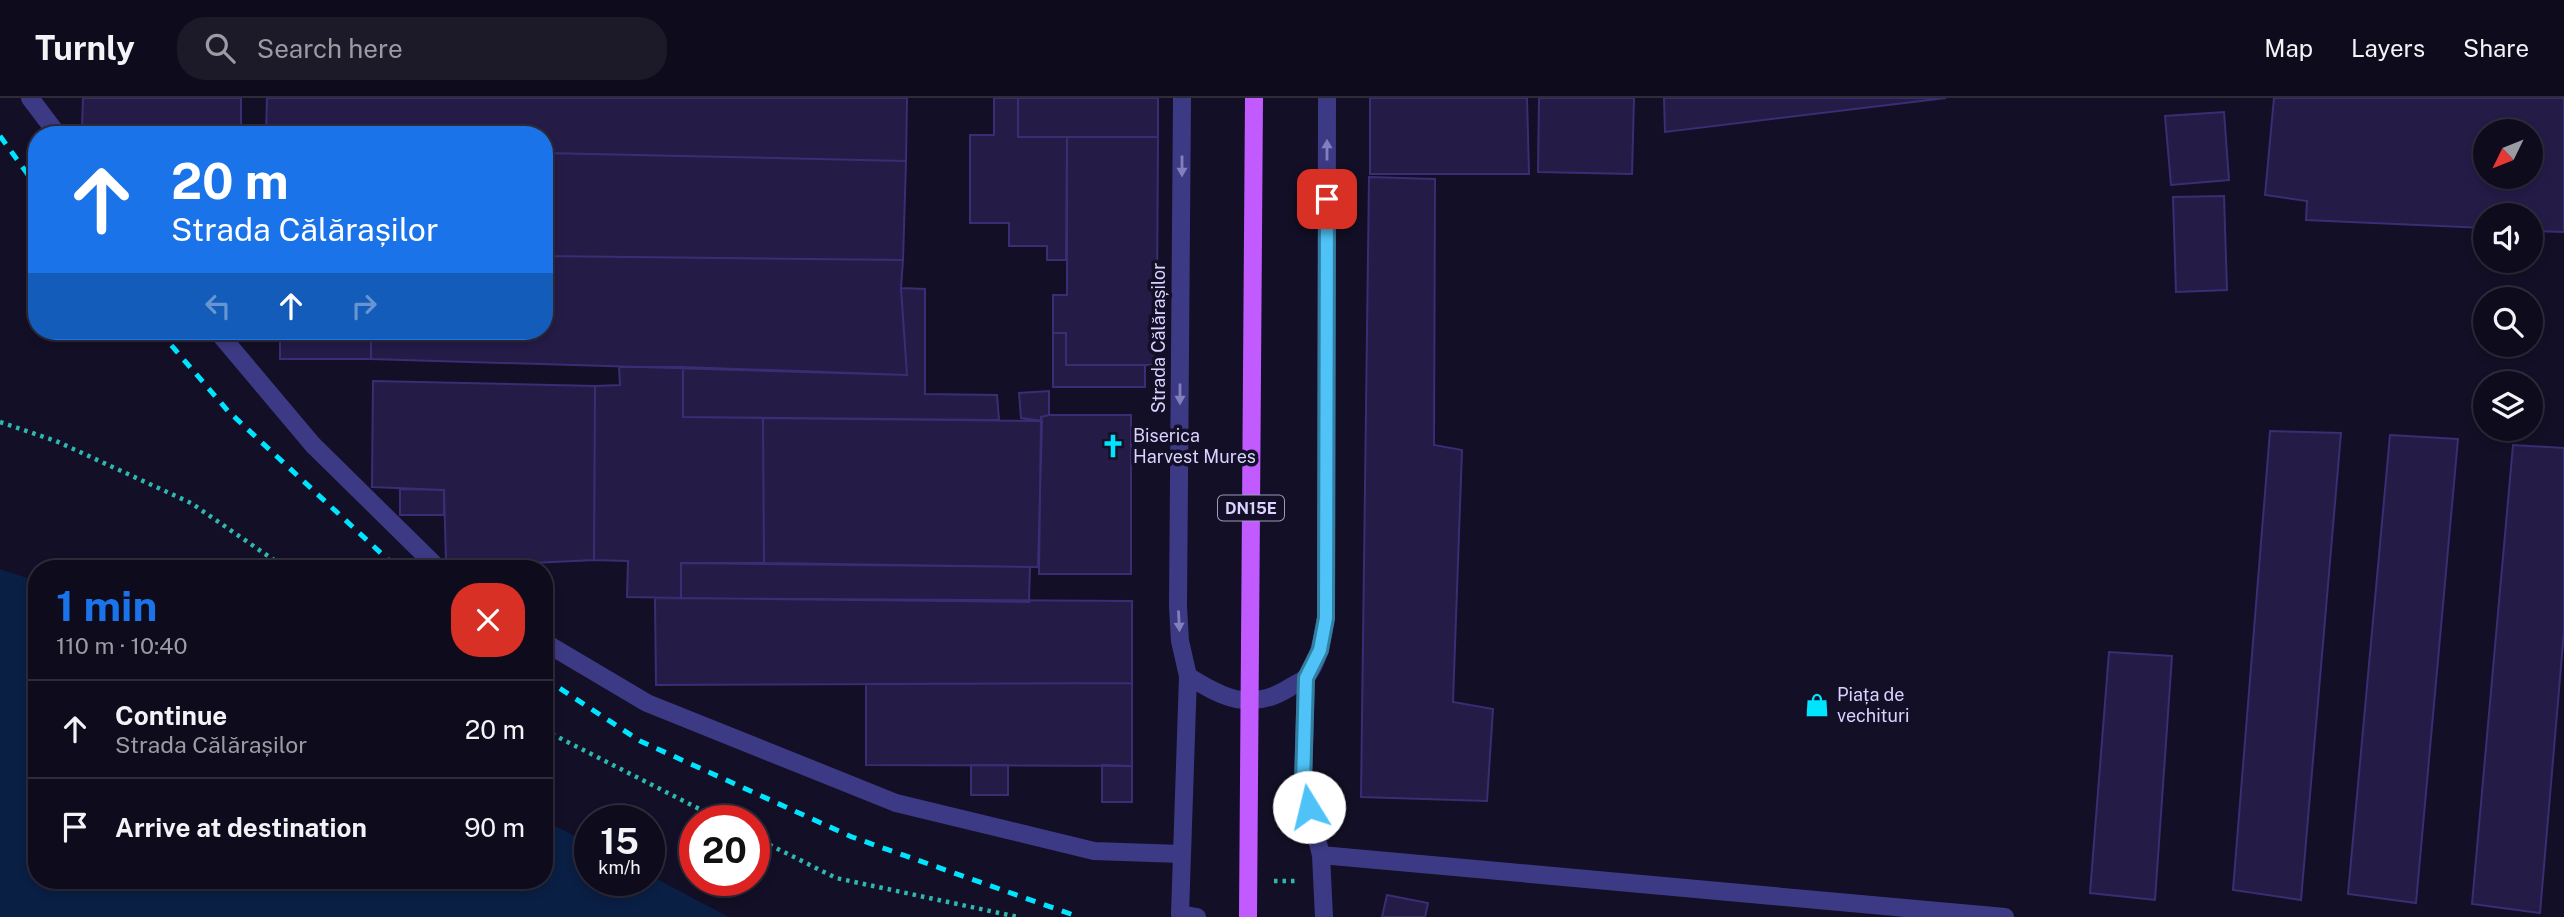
<!DOCTYPE html>
<html lang="en">
<head>
<meta charset="utf-8">
<style>
  body { margin:0; font-family:"Public Sans",sans-serif; background:#1c1929; color:#f1f3f6; height:100vh; display:flex; flex-direction:column; font-size:26px; white-space:nowrap }
  * { box-sizing:border-box; margin:0 }
  p { font-size:23px; color:#9b9ba3 }
  .icon { flex:none; width:38px; height:38px; fill:none; stroke:currentColor; stroke-width:2; stroke-linecap:round; stroke-linejoin:round }
  .map { position:relative; flex:1; overflow:hidden }
  .side { position:absolute; left:28px; top:462px; width:525px; height:329px; display:flex; flex-direction:column; background:#0e0b1c; border-radius:28px; box-shadow:0 4px 10px #0003,0 0 0 2px #2e2b3b }
  .side>* { flex:none }
  .top-card { position:absolute; left:28px; top:28px; width:525px; height:214px; border-radius:28px; box-shadow:0 4px 10px #0003,0 0 0 2px #2e2b3b; background:#1a73e8; color:#fff; overflow:hidden }
  .needle { width:46px; rotate:227deg }
  .buttons { position:absolute; left:2473px; top:21px; display:grid; gap:14px }
  .buttons a { display:grid; place-items:center; width:70px; height:70px; border-radius:50%; background:#0e0b1c; box-shadow:0 4px 10px #0003,0 0 0 2px #2e2b3b; font-size:35px }
  .speed { position:absolute; left:574px; top:707px; display:flex; gap:14px; font-size:35px; font-weight:700; text-align:center }
  .speed>* { display:grid; place-content:center; width:91px; height:91px; border-radius:50%; background:#0e0b1c; box-shadow:0 4px 10px #0003,0 0 0 2px #2e2b3b; line-height:1 }
  .speed small { font-size:18px; font-weight:400 }
  .speed .limit { border:10px solid #d22; background:#fff; color:#111 }
  .pin { position:absolute; display:grid; place-items:center; width:60px; height:60px; color:#fff; margin:-30px; border-radius:14px; box-shadow:0 4px 10px #0006 }
  .me { position:absolute; width:77px; margin:-38px; rotate:351deg; stroke-linejoin:round; filter:drop-shadow(0 0 5px #0008) }
  .turn { display:flex; align-items:center; gap:24px; height:147px; padding:0 28px; font-size:32px }
  .turn .icon { width:91px; height:91px; stroke-width:2.5 }
  .turn b { display:block; font-size:49px; line-height:60px }
  .lanes { display:flex; align-items:center; height:66px; padding:0 28px; background:#0003; justify-content:center; gap:35px; direction:ltr }
  .lanes .off { opacity:.35 }
  .round { display:grid; place-items:center; flex:none; width:74px; height:74px; border-radius:28px; background:#1c1929 }
  .head { display:flex; align-items:center; justify-content:space-between; height:119px; padding:0 28px }
  h1 { font-size:42px; font-weight:700; line-height:52px; color:#1a73e8 }
  ul { padding:0; list-style:none }
  li { display:flex; align-items:center; gap:21px; height:98px; padding:0 28px; border-top:2px solid #2e2b3b }
  li div { flex:1 }
  li b { display:block; font-size:26px }
  li em { font-style:normal }
  header { display:flex; align-items:center; gap:42px; box-sizing:border-box; height:98px; padding:0 35px; background:#0e0b1c; border-bottom:2px solid #2e2b3b }
  header strong { font-size:33px }
  nav { display:flex; gap:38px; margin-inline-start:auto; font-size:24px }
  .search { width:490px; height:63px; background:#1c1929; display:flex; align-items:center; gap:18px; box-sizing:border-box; padding:0 24px; border-radius:28px; color:#9b9ba3; font-size:26px }
  .map>svg:first-child { display:block }
  .water { fill:#0a1f44 }
  .building { fill:#241b47; stroke:#3b2d73; stroke-width:2; fill-rule:evenodd }
  .lines { fill:none; stroke-linecap:round; stroke-linejoin:round }
  .path { stroke:#2fb8b0; stroke-width:4.5; stroke-dasharray:3.5 5; stroke-linecap:butt }
  .minor { stroke:#3d3a85; stroke-width:18 }
  .rail { stroke:#00e5ff; stroke-width:5; stroke-dasharray:10 9; stroke-linecap:butt }
  .major-bridge { stroke:#c25bff; stroke-width:18 }
  .oneway { fill:#837fbc }
  .route-casing { stroke:#337fa1; stroke-width:18 }
  .route { stroke:#4fc3f7; stroke-width:12 }
  .labels { text-anchor:middle; stroke-width:7; stroke-linejoin:round; paint-order:stroke }
  .shield { fill:#130f26; stroke:#9e99be; stroke-width:2 }
  .shield-label { font-size:16px; font-weight:bold; fill:#d9d4ff }
  .street-label { font-size:18px; fill:#d9d4ff; stroke:#130f26 }
  .poi-label { font-size:18px; fill:#d9d4ff; stroke:#130f26; text-anchor:start }
</style>
</head>
<body>
<header>
<strong>Turnly</strong>
<div class="search"><svg class="icon" aria-label="search" viewBox="0 0 24 24"><circle cx="10" cy="10" r="6"/><path d="M15 15l6 6"/></svg>Search here</div>
<nav><a>Map</a><a>Layers</a><a>Share</a></nav>
</header>
<div class="map">
<svg width="2564" height="819" viewBox="0 0 2564 819">
  <rect width="100%" height="100%" fill="#130f26"/>
  <!-- water -->
  <path class="water" d="M0,471l37,12v299h507v-60l46,24v36h59v-5l80,42h-729z"/>
  <!-- building -->
  <path class="building" d="M83,0h158v37h-37v-5l-122,-1z
    M267,0h640l-1,63 -362,-8v-18h-278z
    M994,0h24v39h49l-1,123h-19v-14h-38v-23h-39v-88h24z
    M1018,0h140v39h-140z
    M1370,0h157l2,76h-159z
    M1539,0h95l-2,76 -94,-2z
    M1664,0h282l-281,34z
    M2274,0h290v134l-34,-1v-16h-45v13l-179,-8 1,-19 -42,-6zM2485,33h45v46h-45z
    M2224,14l5,68 -58,5 -6,-69z
    M1067,39h91l-1,161h5l-2,67h-94v-32h-13v-38h14z
    M544,55l362,8 -3,99 -359,-4z
    M1369,79l66,2 -1,266 28,5 -9,252 40,7 -6,92 -126,-4z
    M2224,98l3,94 -51,2 -3,-95z
    M544,158l359,4 -2,28 6,87 -536,-16v-28h173z
    M901,190l24,1v105l72,1 2,25 -316,-3v-50l224,8z
    M280,233h91v28h-91z
    M1053,235h13v32h79v22h-92z
    M619,269h64v50l80,1 1,145h-83v35l-54,-1 1,-36 -34,-1 1,-174 25,-1z
    M373,283l222,5 -1,174 -62,3 -86,-2 -2,-71 -72,-3z
    M1049,293v24l-8,2 1,4 -21,-3 -2,-25z
    M1049,317h82v159h-92l2,-157z
    M763,320l279,3 -4,146 -274,-4z
    M2270,333l71,2 -40,467 -68,-10z
    M2390,337l68,4 -42,464 -68,-9z
    M2513,347l51,3v183l-24,282 -68,-9z
    M400,391l44,1v25h-44z
    M446,463l86,2v6h-74z
    M681,465l349,4 -1,35 -348,-4z
    M655,500l477,3v82l-476,2z
    M2109,554l63,4 -17,244 -65,-7z
    M1132,585v83l-266,-1v-81z
    M971,667h37v30h-37z
    M1102,667l30,1v36h-30z
    M1387,797l41,8 -3,14h-43z"/>
  <g class="lines">
    <!-- path -->
    <path class="path" d="M0,324l56,19 135,62 96,66
      M544,632l179,91
      M754,739l82,41 182,39
      M1274,783h23"/>
    <!-- minor -->
    <path class="minor" d="M30,0l28,37
      M1182,0l-4,509 2,34 8,35c35,22 62,36 101,12 6,-4 14,-7 18,-12 13,-17 15,-38 19,-58l1,-520
      M217,233l96,114 126,124
      M544,544l103,61 249,100 198,48 87,3
      M1188,578l-8,238 17,3
      M1306,580l-3,105 18,72 3,62
      M1321,757l684,62"/>
    <!-- rail -->
    <path class="rail" d="M0,38l37,51
      M159,233l69,80 170,158
      M544,580l96,63 212,96 227,80"/>
    <!-- major-bridge -->
    <path class="major-bridge" d="M1248,819l6,-819"/>
  </g>
  <!-- one-way arrows -->
  <defs><path id="oneway-solid" d="M-6-.8H1V-3.2L6.5 0L1 3.2V.8H-6Z" transform="scale(1.75)"/></defs>
  <g class="oneway">
    <use href="#oneway-solid" transform="translate(1327 52) rotate(-90)"/>
    <use href="#oneway-solid" transform="translate(1182 68) rotate(90)"/>
    <use href="#oneway-solid" transform="translate(1180 296) rotate(90)"/>
    <use href="#oneway-solid" transform="translate(1179 523) rotate(87)"/>
  </g>
  <g class="lines">
    <!-- route casing -->
    <g class="route-casing">
      <path id="route" d="M1309,709l-6,-24 3,-105 14,-28 6,-32 1,-419"/>
    </g>
    <!-- route -->
    <use href="#route" class="route"/>
  </g>
  <!-- icons -->
  <defs>
    <g id="church-bare" transform="scale(1.89)"><path d="M-1.2-6h2.4v3.5h3.3v2.4h-3.3V6h-2.4V-.1h-3.3v-2.4h3.3Z" fill="#00e5ff" stroke="#130f26" stroke-width="2.5" paint-order="stroke"/></g>
    <g id="shop-bare" transform="scale(1.89)"><path d="M-5-2.5h2.3a2.7 3.5 0 0 1 5.4 0H5L5.5 6h-11ZM-1.5-2.5h3a1.5 2.3 0 0 0-3 0Z" fill="#00e5ff" stroke="#130f26" stroke-width="2.5" paint-order="stroke"/></g>
  </defs>
  <g fill-rule="evenodd">
    <use href="#church-bare" x="1113" y="348"/>
    <use href="#shop-bare" x="1817" y="607"/>
  </g>
  <g class="labels">
    <!-- shield labels -->
    <rect class="shield" x="1218" y="397.5" width="66" height="25" rx="5"/>
    <g class="shield-label">
      <text x="1251" y="416">DN15E</text>
    </g>
    <!-- street labels -->
    <g class="street-label">
      <text transform="translate(1159 240) rotate(-90)" y="6">Strada Călărașilor</text>
    </g>
    <!-- poi labels -->
    <g class="poi-label">
      <text x="1133" y="344">Biserica<tspan x="1133" dy="21">Harvest Mures</tspan></text>
      <text x="1837" y="603">Piața de<tspan x="1837" dy="21">vechituri</tspan></text>
    </g>
  </g>
</svg>
<div class="buttons">
<a><svg class="needle" viewBox="-14 -14 28 28"><path d="M0-13l5 13h-10z" fill="#e53935"/><path d="M0 13l5-13h-10z" fill="#9b9ba3"/></svg></a>
<a><svg class="icon" aria-label="sound" viewBox="0 0 24 24"><path d="M4 9h4l5-4v14l-5-4H4zM17 9q2 3 0 6"/></svg></a>
<a><svg class="icon" aria-label="search" viewBox="0 0 24 24"><circle cx="10" cy="10" r="6"/><path d="M15 15l6 6"/></svg></a>
<a><svg class="icon" aria-label="layers" viewBox="0 0 24 24"><path d="M12 4l9 5-9 5-9-5zM3 14l9 5 9-5"/></svg></a>
</div>
<div class="speed"><div>15<small>km/h</small></div><div class="limit">20</div></div>
<div class="pin" style="left:1327px;top:101px;background:#d93025"><svg class="icon" aria-label="arrive" viewBox="0 0 24 24"><path d="M6 21V4h12l-3 4 3 4H6"/></svg></div>
<svg class="me" style="left:1309px;top:709px" viewBox="-20 -20 40 40"><circle r="19" fill="#fff"/><path d="M0-13L10 11 0 6-10 11z" fill="#4fc3f7"/></svg>
<div class="top-card">
<div class="turn"><svg class="icon" aria-label="ahead" viewBox="0 0 24 24"><path d="M12 20V5M6 11l6-6 6 6"/></svg><div><b>20 m</b>Strada Călărașilor</div></div>
<div class="lanes"><svg class="icon off" aria-label="left" viewBox="0 0 24 24"><path d="M17 20v-9H6M10 6l-5 5 5 5"/></svg><svg class="icon" aria-label="ahead" viewBox="0 0 24 24"><path d="M12 20V5M6 11l6-6 6 6"/></svg><svg class="icon off" aria-label="right" viewBox="0 0 24 24"><path d="M7 20v-9h11M14 6l5 5-5 5"/></svg></div>
</div>
<section class="side">
<div class="head"><div><h1>1 min</h1><p>110 m · 10:40</p></div><a class="round" style="background:#d93025;color:#fff"><svg class="icon" aria-label="close" viewBox="0 0 24 24"><path d="M6 6l12 12M18 6L6 18"/></svg></a></div>
<ul>
<li><svg class="icon" aria-label="ahead" viewBox="0 0 24 24"><path d="M12 20V5M6 11l6-6 6 6"/></svg><div><b>Continue</b><p>Strada Călărașilor</p></div><em>20 m</em></li>
<li><svg class="icon" aria-label="arrive" viewBox="0 0 24 24"><path d="M6 21V4h12l-3 4 3 4H6"/></svg><div><b>Arrive at destination</b></div><em>90 m</em></li>
</ul>
</section>
</div>
</body>
</html>
